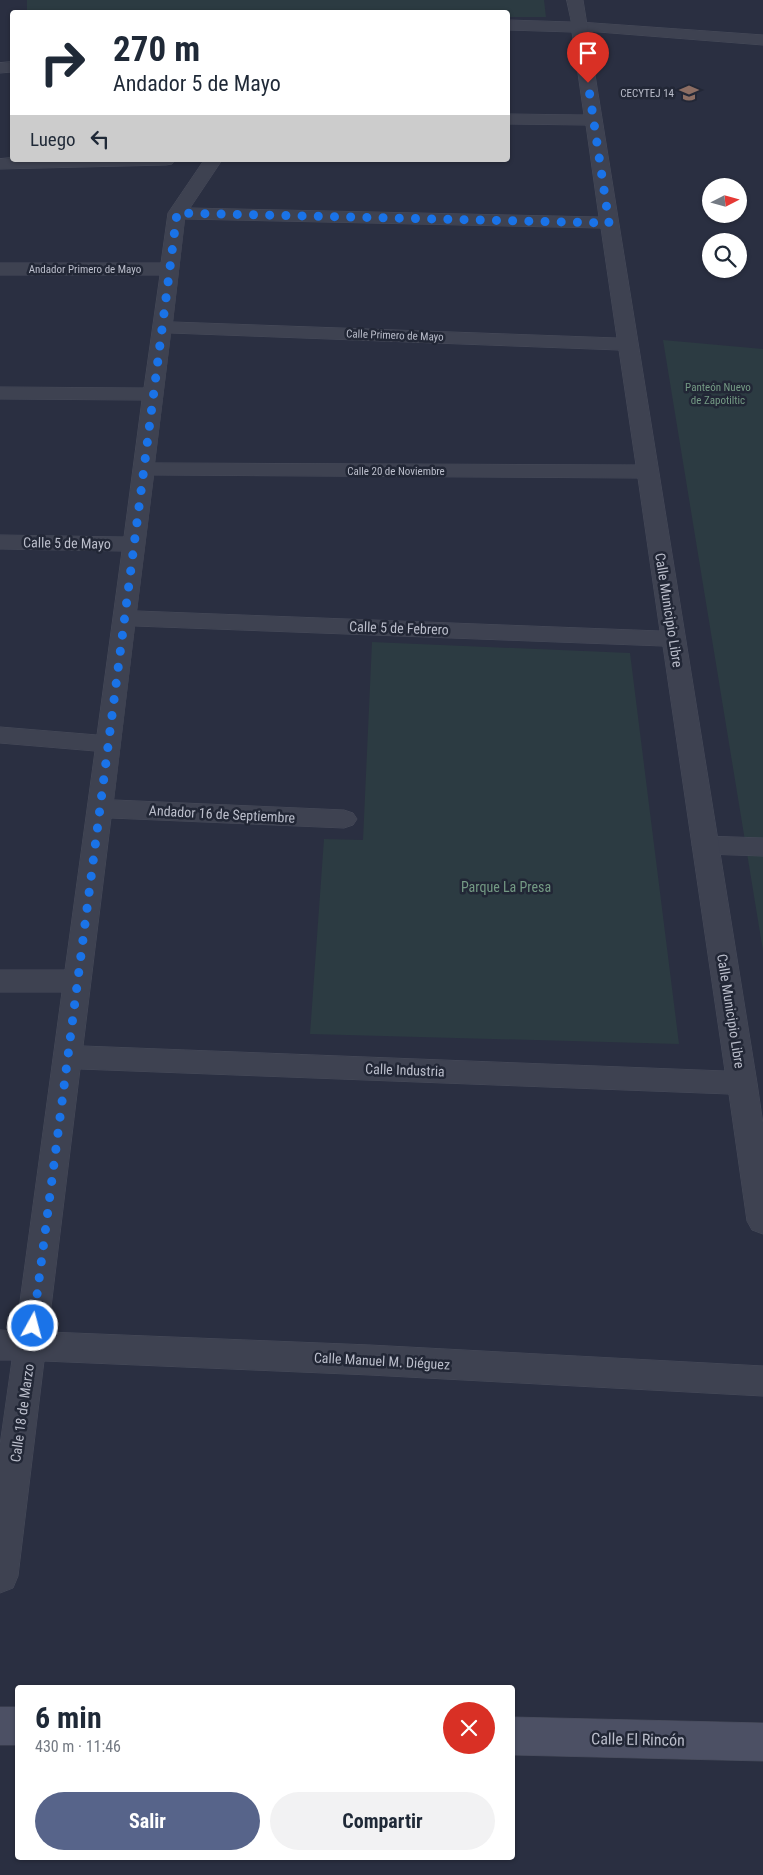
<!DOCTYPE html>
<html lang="es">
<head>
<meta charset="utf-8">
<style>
  body { margin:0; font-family:"Roboto Condensed",sans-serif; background:#f2f2f3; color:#1f2937; height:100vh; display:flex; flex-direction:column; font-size:19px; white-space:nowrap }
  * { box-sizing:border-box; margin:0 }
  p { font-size:16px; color:#747a83 }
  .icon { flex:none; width:28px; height:28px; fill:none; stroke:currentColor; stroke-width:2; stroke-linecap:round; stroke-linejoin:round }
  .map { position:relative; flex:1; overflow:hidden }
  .sheet { position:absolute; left:15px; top:1685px; width:500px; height:175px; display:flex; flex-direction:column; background:#fff; border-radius:5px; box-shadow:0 1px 4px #0004 }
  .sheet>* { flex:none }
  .guide { position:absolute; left:10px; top:10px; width:500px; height:152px; border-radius:5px; box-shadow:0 1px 4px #0004; background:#fff; color:#1f2937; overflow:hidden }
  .needle { width:32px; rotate:84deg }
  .controls { position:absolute; left:702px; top:178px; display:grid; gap:10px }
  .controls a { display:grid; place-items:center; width:45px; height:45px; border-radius:50%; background:#fff; box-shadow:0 1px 4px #0004; font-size:25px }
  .pin { position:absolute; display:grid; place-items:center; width:42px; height:42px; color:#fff; margin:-51px -21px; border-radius:50% 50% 50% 0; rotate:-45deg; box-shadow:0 0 5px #0007 }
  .pin .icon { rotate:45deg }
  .me { position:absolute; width:55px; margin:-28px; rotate:7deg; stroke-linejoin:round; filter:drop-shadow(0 0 4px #0008) }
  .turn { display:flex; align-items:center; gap:18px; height:105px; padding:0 20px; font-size:22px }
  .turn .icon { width:65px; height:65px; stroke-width:2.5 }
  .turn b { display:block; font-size:35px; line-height:42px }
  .then { display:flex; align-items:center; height:48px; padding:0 20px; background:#0003; gap:10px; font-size:19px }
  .round { display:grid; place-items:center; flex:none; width:52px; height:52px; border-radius:26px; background:#f2f2f3 }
  .head { display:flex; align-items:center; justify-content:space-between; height:85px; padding:0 20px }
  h1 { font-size:30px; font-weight:700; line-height:38px }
  .cta { display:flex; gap:10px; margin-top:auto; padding:10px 20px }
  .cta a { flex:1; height:58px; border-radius:30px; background:#57648a; color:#fff; font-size:20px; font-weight:700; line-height:58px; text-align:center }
  .cta a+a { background:#f2f2f3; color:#1f2937 }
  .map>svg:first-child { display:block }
  .green { fill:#2c3b42 }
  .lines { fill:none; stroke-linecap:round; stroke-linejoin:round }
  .lane-casing { stroke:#474b5a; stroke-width:1 }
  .street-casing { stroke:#474b5a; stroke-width:1 }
  .secondary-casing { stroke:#474b5a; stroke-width:1 }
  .lane { fill:#3e4251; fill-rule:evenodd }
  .street { fill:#3e4251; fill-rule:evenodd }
  .secondary { fill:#4c5064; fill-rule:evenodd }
  .route { stroke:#1a73e8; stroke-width:9; stroke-dasharray:0 16.2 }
  .labels { text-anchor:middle; stroke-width:5; stroke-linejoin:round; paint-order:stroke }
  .far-poi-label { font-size:11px; fill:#bbbecb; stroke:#222736; text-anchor:end }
  .far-street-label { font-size:11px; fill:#bbbecb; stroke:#222736 }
  .far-park-label { font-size:11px; fill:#749a84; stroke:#222736 }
  .street-label { font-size:14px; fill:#bbbecb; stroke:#222736 }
  .park-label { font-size:14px; fill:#749a84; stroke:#222736 }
  .near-street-label { font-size:16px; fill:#bbbecb; stroke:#222736 }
</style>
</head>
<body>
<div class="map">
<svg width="763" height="1875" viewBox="0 0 763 1875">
  <rect width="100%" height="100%" fill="#2a2f41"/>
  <!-- green -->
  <path class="green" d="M27,0h517l2,17h-38v-5h-481z
    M663,340l100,9v602z
    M372,642l258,11 49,391 -369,-10 14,-195 39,1z"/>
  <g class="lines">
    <!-- lane casing -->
    <g class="lane-casing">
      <path id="lane" d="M579,22l184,13v10l-190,-15 -2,-3 2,-3z
        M705,836l58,2v18l-58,-2 -9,-2 -4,-7 4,-7z"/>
    </g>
    <!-- street casing -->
    <g class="street-casing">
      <path id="street" d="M567,0h16l174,1083 6,41v110l-11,-4 -5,-9 -18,-127 -649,-25 -32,263 322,13 393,21v30l-393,-21 -326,-14 -26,215 -5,12 -13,5v-148l12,-85h-12v-30l16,1 46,-339h-62v-22h65l30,-219 -95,-8v-16l97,8 25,-184 -122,-2v-14l124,2 18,-137 -142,-1v-12l144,1 16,-113h-160v-12h161l7,-50 36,-53h18l-32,48 409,9 -13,-92 -78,-1v-10l76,1 -12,-83 -64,-2v-10l63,2zM185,219l416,9 16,110 -444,-16zM171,333l448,17 17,115 -481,-2zM154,475l484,3 22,153 -523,-20zM135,626l528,20 62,425 -642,-25 28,-228 233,10 9,-3 4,-6 -4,-6 -9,-3 -230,-10z
        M12,62v10l-12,1v-10z
        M12,158v2h163l-3,4 -6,1 -166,4v-10z"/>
    </g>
    <!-- secondary casing -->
    <g class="secondary-casing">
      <path id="secondary" d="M0,1707h18v38h-18z
        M512,1717l251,6v38l-251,-6z"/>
    </g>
    <!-- lane -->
    <use href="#lane" class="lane"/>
    <!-- street -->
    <use href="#street" class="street"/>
    <!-- secondary -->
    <use href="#secondary" class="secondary"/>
  </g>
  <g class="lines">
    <!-- route -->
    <path class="route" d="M33,1326l144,-1113 432,10 -21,-140"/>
  </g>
  <!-- icons -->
  <defs>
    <g id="school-bare" transform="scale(1.5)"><path d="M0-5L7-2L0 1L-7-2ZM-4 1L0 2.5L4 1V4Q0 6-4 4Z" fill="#8d6e63" stroke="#222736" stroke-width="2.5" paint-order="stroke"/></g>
  </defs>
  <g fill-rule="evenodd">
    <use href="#school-bare" x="689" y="93"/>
  </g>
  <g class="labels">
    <!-- far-poi labels -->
    <g class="far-poi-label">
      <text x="674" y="97">CECYTEJ 14</text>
    </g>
    <!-- far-street labels -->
    <g class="far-street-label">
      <text x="85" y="273">Andador Primero de Mayo</text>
      <text transform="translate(395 335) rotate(2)" y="4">Calle Primero de Mayo</text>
      <text x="396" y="475">Calle 20 de Noviembre</text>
    </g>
    <!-- far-park labels -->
    <g class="far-park-label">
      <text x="718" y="391">Panteón Nuevo<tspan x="718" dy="13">de Zapotiltic</tspan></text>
    </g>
    <!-- street labels -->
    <g class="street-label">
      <text transform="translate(67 543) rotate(1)" y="5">Calle 5 de Mayo</text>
      <text transform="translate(669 610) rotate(81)" y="5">Calle Municipio Libre</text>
      <text transform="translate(399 628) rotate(2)" y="5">Calle 5 de Febrero</text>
      <text transform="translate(222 814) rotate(3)" y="5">Andador 16 de Septiembre</text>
      <text transform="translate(731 1011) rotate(81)" y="5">Calle Municipio Libre</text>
      <text transform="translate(405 1070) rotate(2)" y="5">Calle Industria</text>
      <text transform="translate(382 1361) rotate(3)" y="5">Calle Manuel M. Diéguez</text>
      <text transform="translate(22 1413) rotate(-82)" y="5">Calle 18 de Marzo</text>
    </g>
    <!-- park labels -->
    <g class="park-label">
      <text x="506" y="892">Parque La Presa</text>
    </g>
    <!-- near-street labels -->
    <g class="near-street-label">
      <text transform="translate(638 1739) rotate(1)" y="6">Calle El Rincón</text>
    </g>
  </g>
</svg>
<div class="controls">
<a><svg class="needle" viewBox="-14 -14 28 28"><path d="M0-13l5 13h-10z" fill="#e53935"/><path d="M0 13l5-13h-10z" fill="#747a83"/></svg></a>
<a><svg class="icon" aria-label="search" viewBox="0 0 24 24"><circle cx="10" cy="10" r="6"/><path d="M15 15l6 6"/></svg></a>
</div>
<div class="pin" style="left:588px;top:83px;background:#d93025"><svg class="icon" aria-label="arrive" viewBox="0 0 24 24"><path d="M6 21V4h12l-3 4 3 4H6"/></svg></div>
<svg class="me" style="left:33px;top:1326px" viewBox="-20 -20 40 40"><circle r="17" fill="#1a73e8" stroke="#fff" stroke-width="3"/><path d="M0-11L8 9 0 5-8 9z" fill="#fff"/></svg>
<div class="guide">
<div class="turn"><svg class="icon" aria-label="right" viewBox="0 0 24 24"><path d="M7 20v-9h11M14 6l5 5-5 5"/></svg><div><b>270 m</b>Andador 5 de Mayo</div></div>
<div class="then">Luego<svg class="icon" aria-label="left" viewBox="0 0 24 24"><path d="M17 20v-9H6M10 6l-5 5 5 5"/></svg></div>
</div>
<section class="sheet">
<div class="head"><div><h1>6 min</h1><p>430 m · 11:46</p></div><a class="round" style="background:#d93025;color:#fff"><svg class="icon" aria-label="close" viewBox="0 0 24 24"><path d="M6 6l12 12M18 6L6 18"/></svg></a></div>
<div class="cta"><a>Salir</a><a>Compartir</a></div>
</section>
</div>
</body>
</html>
